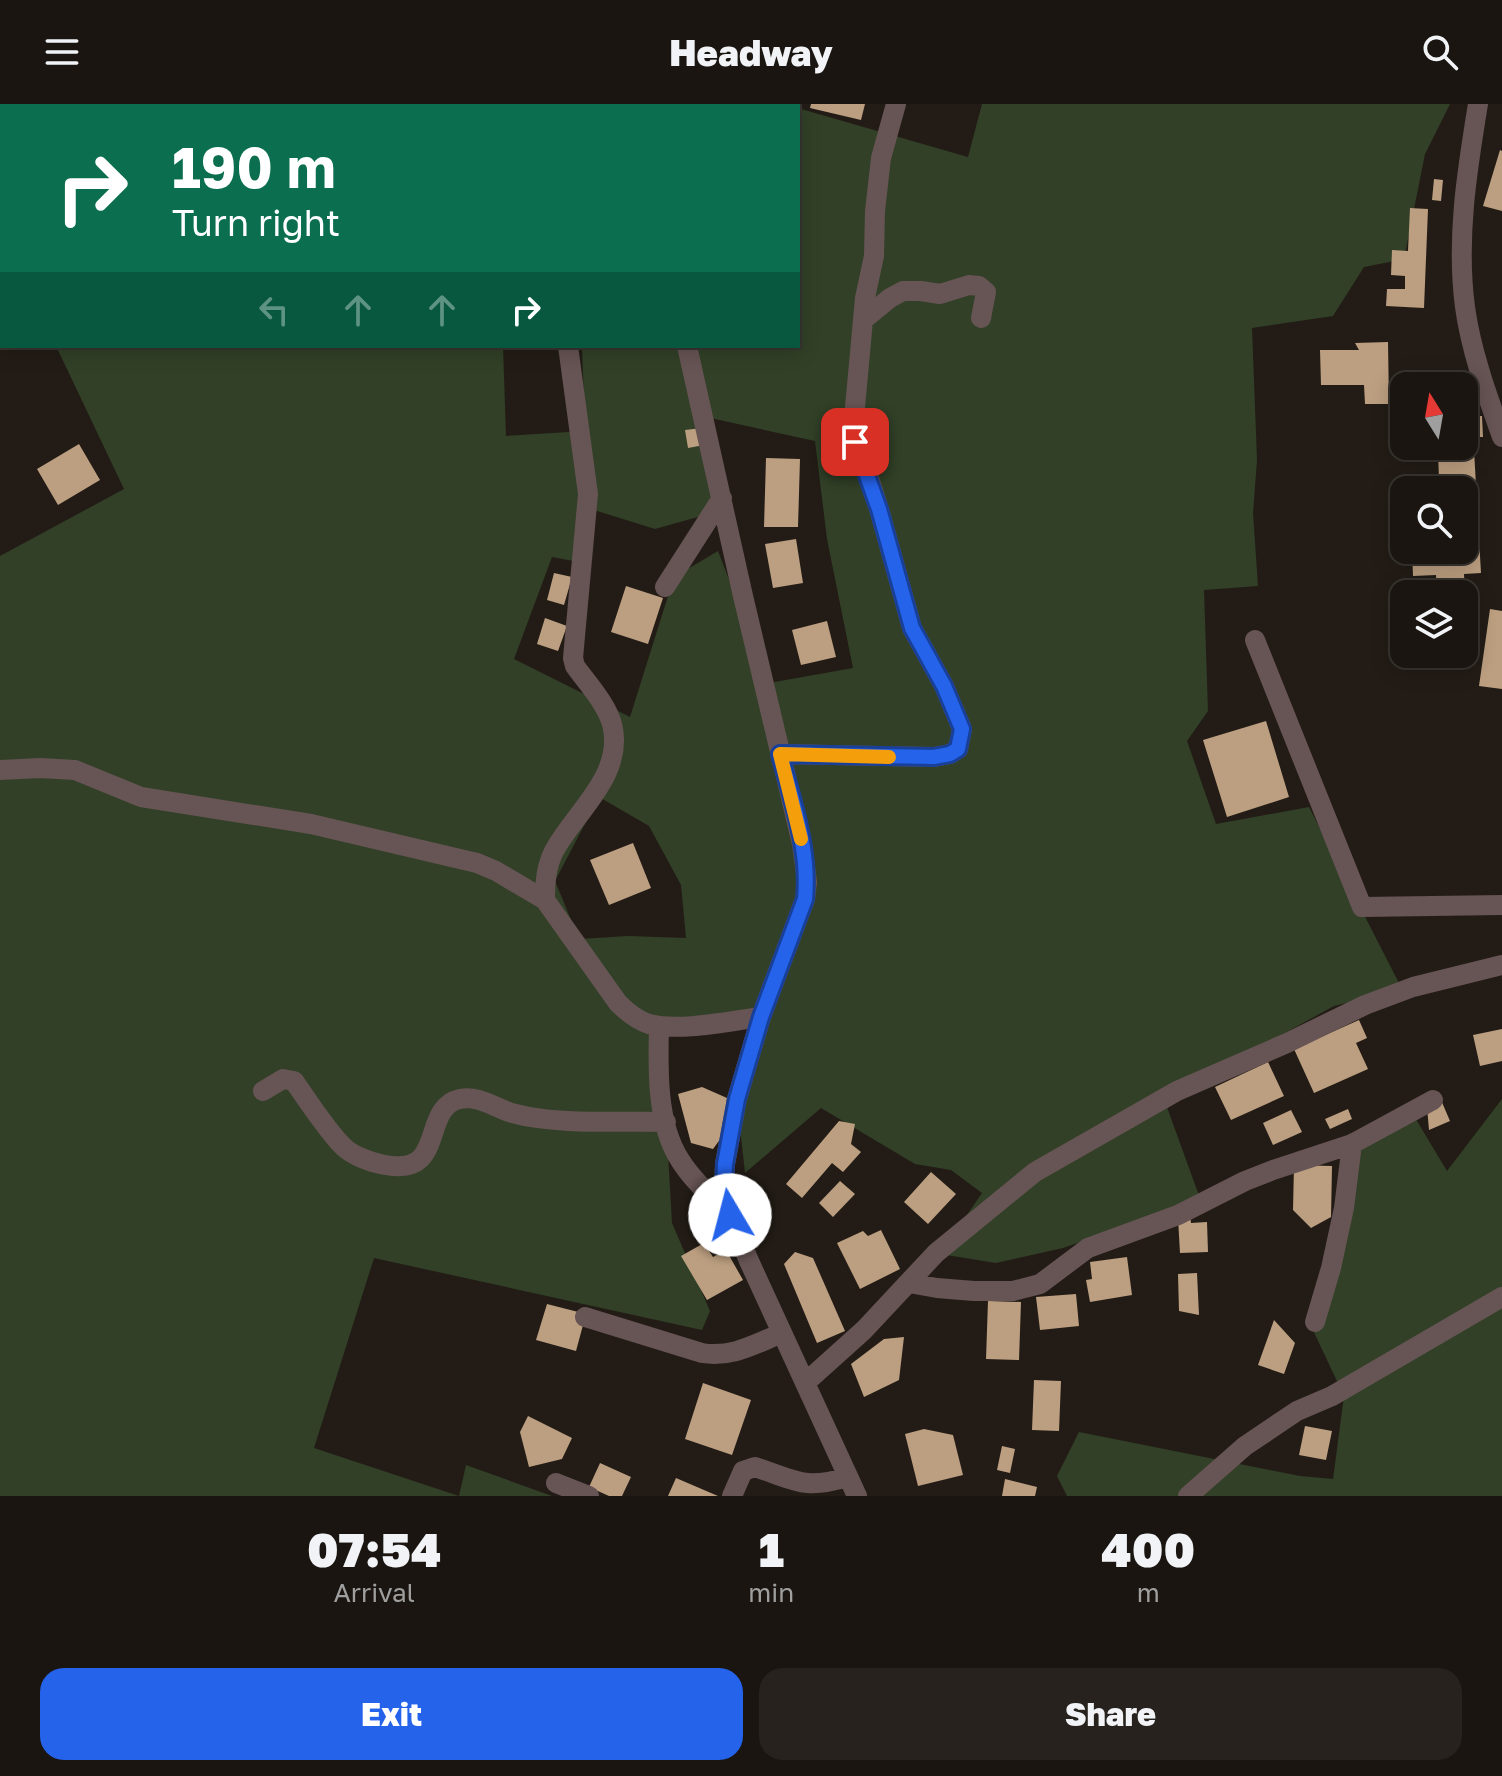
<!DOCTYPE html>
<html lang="en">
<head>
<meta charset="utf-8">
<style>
  body { margin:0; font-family:"Golos Text",sans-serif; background:#27221e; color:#f1f3f6; height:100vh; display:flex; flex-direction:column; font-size:30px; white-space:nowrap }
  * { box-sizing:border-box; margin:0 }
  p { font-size:26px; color:#9f9f9f }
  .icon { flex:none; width:44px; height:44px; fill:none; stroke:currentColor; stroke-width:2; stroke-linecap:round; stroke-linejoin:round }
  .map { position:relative; height:1392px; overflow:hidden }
  .details { display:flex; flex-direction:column; background:#1a1510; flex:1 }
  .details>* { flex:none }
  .guide { position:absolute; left:0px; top:0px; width:800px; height:244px; box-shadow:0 4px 20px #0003,0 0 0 2px #383430; background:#0b6e4f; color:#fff; overflow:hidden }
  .needle { width:52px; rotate:349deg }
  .buttons { position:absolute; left:1390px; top:268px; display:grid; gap:16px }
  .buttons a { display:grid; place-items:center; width:88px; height:88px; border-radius:16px; background:#1a1510; box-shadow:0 4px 20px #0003,0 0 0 2px #383430; font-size:40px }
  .pin { position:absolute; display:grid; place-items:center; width:68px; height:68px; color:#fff; margin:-34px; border-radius:16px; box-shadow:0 4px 12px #0006 }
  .me { position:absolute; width:88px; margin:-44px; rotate:352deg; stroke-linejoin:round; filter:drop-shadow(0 0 6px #0008) }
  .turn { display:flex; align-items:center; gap:28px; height:168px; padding:0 40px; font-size:36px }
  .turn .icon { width:104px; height:104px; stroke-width:2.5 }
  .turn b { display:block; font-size:56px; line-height:68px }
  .lanes { display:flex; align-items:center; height:76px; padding:0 40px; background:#0003; justify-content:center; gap:40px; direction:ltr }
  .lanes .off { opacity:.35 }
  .eta { display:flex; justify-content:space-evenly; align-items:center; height:136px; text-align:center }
  .eta b { font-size:48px; font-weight:800; line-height:56px }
  .primary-button { display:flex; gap:16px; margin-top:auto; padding:16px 40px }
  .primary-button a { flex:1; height:92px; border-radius:24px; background:#2563eb; color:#fff; font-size:32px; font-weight:800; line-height:92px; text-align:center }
  .primary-button a+a { background:#27221e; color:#f1f3f6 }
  header { display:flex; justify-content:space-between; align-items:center; height:104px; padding:0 40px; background:#1a1510; font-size:36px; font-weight:800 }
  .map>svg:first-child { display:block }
  .green { fill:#314027; fill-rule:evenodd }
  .building { fill:#bc9f80 }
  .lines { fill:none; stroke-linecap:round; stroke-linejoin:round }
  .minor { stroke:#675454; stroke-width:20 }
  .route-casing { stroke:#184099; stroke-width:20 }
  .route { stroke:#2563eb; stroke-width:14 }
  .slow { stroke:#f59e0b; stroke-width:14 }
</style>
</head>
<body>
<header><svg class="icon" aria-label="menu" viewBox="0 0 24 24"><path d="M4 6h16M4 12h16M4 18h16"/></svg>Headway<svg class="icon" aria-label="search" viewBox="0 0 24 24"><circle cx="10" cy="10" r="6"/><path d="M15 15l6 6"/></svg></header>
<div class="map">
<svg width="1502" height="1392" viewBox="0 0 1502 1392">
  <rect width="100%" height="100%" fill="#231c16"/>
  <!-- green -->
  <path class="green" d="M0,0h549l1,2h-548l-2,191z
    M659,0h143l-1,5 167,48 14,-53h468l-25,50 -21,105 -40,8 -31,49 -81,12 5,132 -4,53 5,73 -54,4 4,121 -21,30 29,83 93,-17 93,182 -68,17 -170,93 37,102 -138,47 -67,15 -56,-9 42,-61 -31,-23 -36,-6 -94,-56 -76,65 -8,-73 18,-77 -94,8 11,192 38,88 -8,19 -328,-72 -60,190 145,48 7,-31 86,31h-552v-940l124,-67 -68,-143h447l3,90 79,-5 -3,-85h216v-240h-143zM701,312l114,25 12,98 26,129 -84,15 -51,-132 -44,26 -44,140 -116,-58 38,-102 27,5 15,-52 61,19 64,-18zM599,693l50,29 32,59 5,53 -58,-2 -49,3 -24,-58z
    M1502,995v397h-435l-10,-20 22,-44 221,44 33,3 11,-83 -33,-70 22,-66 15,-126 66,-18 33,55z"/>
  <!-- building -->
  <path class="building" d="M811,0h54l-4,16 -51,-12z
    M1500,46l2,1v60l-19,-5z
    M1434,75l9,1 -2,21 -9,-1z
    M1410,104l18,1 -4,99 -38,-2 1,-17h18v-13l-14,-1 1,-25 16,1z
    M1388,238l1,62h-24l-1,-19h-43l-1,-35h39l-4,-7z
    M1468,312h14l1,21h-15z
    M702,324l2,17 -16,3 -3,-18z
    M79,340l21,36 -42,25 -21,-36z
    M1474,346l7,123 -17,1 1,20h-28l-1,-19 -23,1 -1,-26h52v-60h-49l-1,-8 25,-2 -1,-28z
    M766,354l34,1 -2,68h-34z
    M1404,397v45h-8l-3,-44z
    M796,435l7,44 -30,5 -8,-44z
    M554,469l18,4 -8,28 -17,-5z
    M626,482l37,12 -15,46 -37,-12z
    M1490,505l12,2v78l-23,-3z
    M545,514l22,8 -9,25 -21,-7z
    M827,517l9,36 -35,8 -9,-35z
    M1266,617l23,76 -62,20 -24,-77z
    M633,739l18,45 -42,17 -19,-45z
    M1359,916l8,18 -11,5 12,26 -54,24 -20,-44z
    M1502,925v32l-22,5 -7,-31z
    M1268,958l16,34 -53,24 -16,-33z
    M702,983l25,11 -3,36 -11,15 -22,-6 -13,-49z
    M1441,996l9,21 -21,9 -2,-23z
    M1348,1005l4,10 -22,10 -5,-10z
    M1291,1006l11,22 -29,13 -10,-22z
    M839,1017l16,3 -4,20 10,8 -18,20 -11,-9 -30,35 -16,-14z
    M1294,1061l38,1 -1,51 -20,11 -18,-18z
    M931,1068l25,22 -28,30 -24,-22z
    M840,1077l15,13 -22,23 -14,-14z
    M1190,1111l1,8 16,-1 1,30 -28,1 -2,-35z
    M881,1126l19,39 -40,20 -23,-46 26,-12 5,5z
    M704,1139l9,14 13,-7 17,30 -36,20 -26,-44z
    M795,1148l18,6 32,73 -28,12 -33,-79z
    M1127,1153l5,38 -42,7 -4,-22 6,-1 -2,-17z
    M1197,1169l2,42 -20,-4 -1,-37z
    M1076,1190l3,32 -39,4 -4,-33z
    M988,1197l33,1 -2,58 -33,-1z
    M547,1200l39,10 -10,37 -40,-11z
    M1274,1216l21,23 -11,31 -26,-9z
    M904,1233l-5,43 -35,17 -13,-33 33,-25z
    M1034,1276l27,1 -2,50 -27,-1z
    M703,1279l48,17 -19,55 -47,-16z
    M528,1312l44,22 -10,21 -33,8 -9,-35z
    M1305,1322l27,5 -6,29 -27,-5z
    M924,1325l29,6 10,40 -45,11 -13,-52z
    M1002,1342l13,3 -5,24 -13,-3z
    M600,1359l31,14 -9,19h-13l-20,-9z
    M676,1374l42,18h-50z
    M1005,1375l32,8 -2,9h-33z"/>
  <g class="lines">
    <!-- minor -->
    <path class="minor" d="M555,0l1,2
      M1478,0c-11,67 -22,135 -13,203 6,44 22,88 37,130
      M94,2l1,-2
      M454,2l1,-2
      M687,2l1,-2
      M0,84l2,-1
      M863,216l27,-22 13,-7h18l19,3 29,-9 10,1 7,6 -5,26
      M687,242l56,250 59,248 5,38 -2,17 -44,118 -24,82 -12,65 -1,22 6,29 19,46 108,235
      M665,483l57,-89
      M1255,536l107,267 140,-2
      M780,650l154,3 16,-3 8,-5 4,-20 -18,-43 -32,-58 -33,-119 -26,-80 12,-131 9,-42 1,-45 6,-53 15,-54
      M0,666l40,-2 35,2 66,27 170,27 166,39 19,8 49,29 73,103c9,9 19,17 31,21 31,8 80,-3 112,-7
      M545,796c0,-17 1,-33 9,-49 21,-39 71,-76 58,-127 -6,-21 -25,-41 -37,-58l-2,-8 15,-164 -20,-148
      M659,922c-1,41 -3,97 21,134 13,21 32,37 50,55
      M263,987l20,-12 11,2c11,16 38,57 52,68 16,13 59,26 75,9 16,-17 11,-53 39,-59 19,-4 35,9 52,14 42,12 109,8 154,9
      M1352,1040l81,-44
      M909,1179l28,5 37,3h39l27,-7 48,-36 90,-33 67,-34 28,-11 79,-26 -8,64 -13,60 -16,54
      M585,1213l117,36c30,5 53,-9 80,-20
      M805,1279l59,-53 72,-77 99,-81 142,-81 110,-48 78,-38 48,-18 89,-22
      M556,1379l33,13
      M732,1392l11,-25 12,-4c42,14 49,23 93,10
      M1188,1392l57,-50 52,-35 35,-15 170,-99"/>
  </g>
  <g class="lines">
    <!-- route casing -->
    <g class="route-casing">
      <path id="route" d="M730,1111l-6,-29 1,-22 12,-65 24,-82 44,-118c5,-49 -13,-98 -25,-145l154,3 16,-3 8,-5 4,-20 -18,-43 -32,-58 -33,-119 -24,-67"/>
    </g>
    <!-- route -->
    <use href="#route" class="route"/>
    <!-- slow -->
    <path class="slow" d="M801,735l-21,-85 109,3"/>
  </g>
</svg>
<div class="buttons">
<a><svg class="needle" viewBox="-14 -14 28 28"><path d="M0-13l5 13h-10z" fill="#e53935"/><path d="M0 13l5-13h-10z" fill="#9f9f9f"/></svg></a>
<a><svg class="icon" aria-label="search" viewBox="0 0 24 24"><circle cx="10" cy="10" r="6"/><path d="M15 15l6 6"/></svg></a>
<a><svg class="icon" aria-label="layers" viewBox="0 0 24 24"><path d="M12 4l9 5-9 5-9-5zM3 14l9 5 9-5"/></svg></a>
</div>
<div class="pin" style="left:855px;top:338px;background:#d93025"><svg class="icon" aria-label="arrive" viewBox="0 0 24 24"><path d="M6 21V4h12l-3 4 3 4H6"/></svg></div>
<svg class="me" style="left:730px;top:1111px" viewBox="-20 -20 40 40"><circle r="19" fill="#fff"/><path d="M0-13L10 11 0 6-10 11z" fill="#2563eb"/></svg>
<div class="guide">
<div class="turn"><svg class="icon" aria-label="right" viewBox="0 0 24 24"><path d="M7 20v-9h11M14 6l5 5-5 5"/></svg><div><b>190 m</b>Turn right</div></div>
<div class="lanes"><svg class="icon off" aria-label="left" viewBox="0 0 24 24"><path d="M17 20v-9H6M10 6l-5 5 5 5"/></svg><svg class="icon off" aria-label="ahead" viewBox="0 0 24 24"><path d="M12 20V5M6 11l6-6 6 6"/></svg><svg class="icon off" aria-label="ahead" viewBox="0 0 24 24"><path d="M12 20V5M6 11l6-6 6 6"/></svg><svg class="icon" aria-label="right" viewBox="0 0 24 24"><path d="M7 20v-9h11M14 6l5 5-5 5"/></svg></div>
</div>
</div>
<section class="details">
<div class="eta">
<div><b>07:54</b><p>Arrival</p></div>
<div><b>1</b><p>min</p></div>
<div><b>400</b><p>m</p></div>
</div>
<div class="primary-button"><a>Exit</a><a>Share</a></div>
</section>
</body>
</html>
